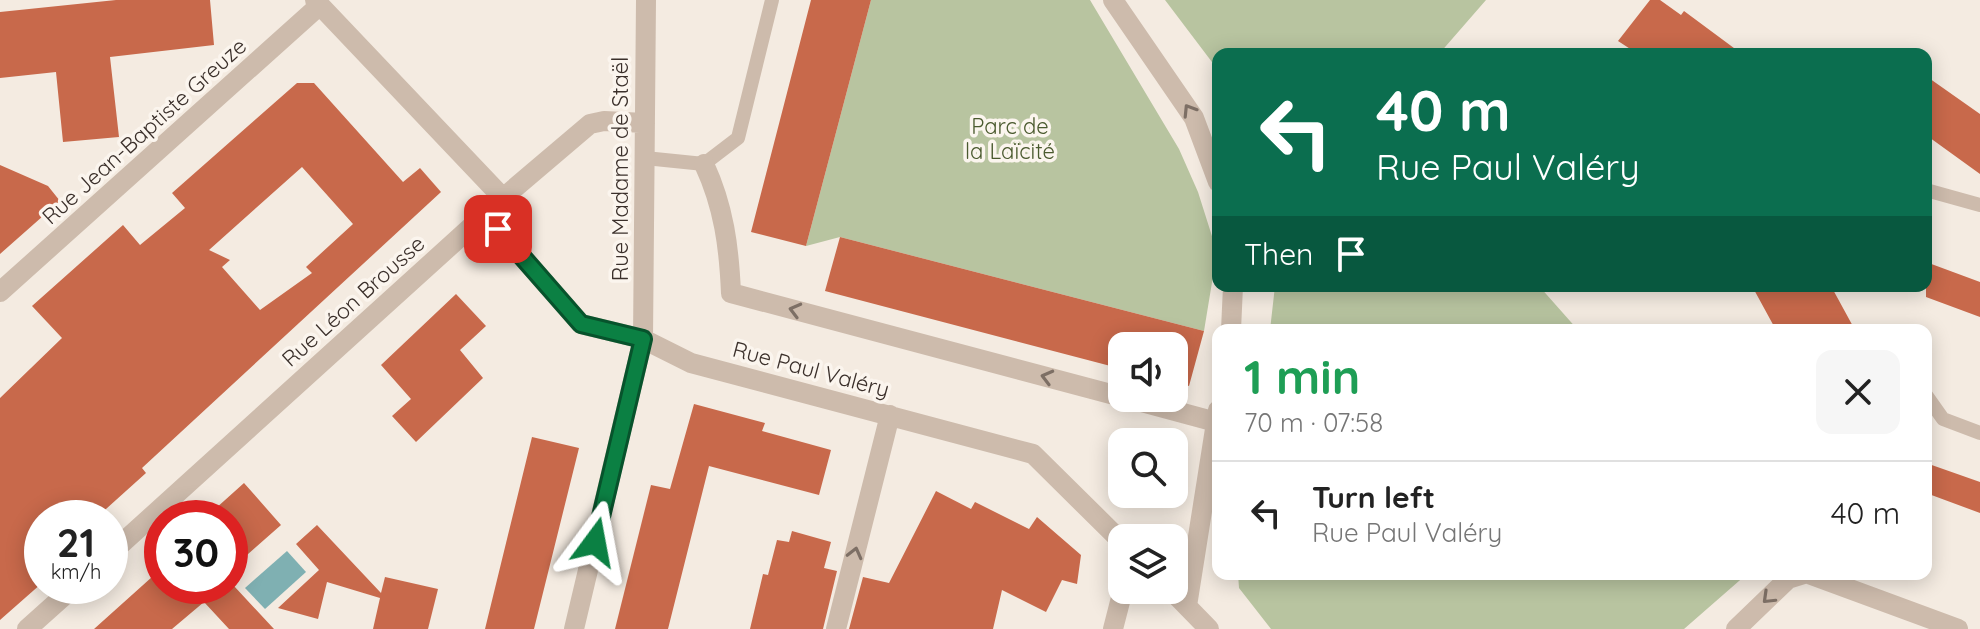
<!DOCTYPE html>
<html lang="en">
<head>
<meta charset="utf-8">
<style>
  body { margin:0; font-family:Quicksand,sans-serif; background:#f6f6f6; color:#222; height:100vh; display:flex; flex-direction:column; font-size:30px; white-space:nowrap }
  * { box-sizing:border-box; margin:0 }
  p { font-size:26px; color:#767676 }
  .icon { flex:none; width:44px; height:44px; fill:none; stroke:currentColor; stroke-width:2; stroke-linecap:round; stroke-linejoin:round }
  .map { position:relative; flex:1; overflow:hidden }
  .panel { position:absolute; left:1212px; top:324px; width:720px; height:256px; display:flex; flex-direction:column; background:#fff; border-radius:16px; box-shadow:0 4px 20px #0003 }
  .panel>* { flex:none }
  .top-card { position:absolute; left:1212px; top:48px; width:720px; height:244px; border-radius:16px; box-shadow:0 4px 20px #0003; background:#0b6e4f; color:#fff; overflow:hidden }
  .fabs { position:absolute; left:1108px; top:332px; display:grid; gap:16px }
  .fabs a { display:grid; place-items:center; width:80px; height:80px; border-radius:16px; background:#fff; box-shadow:0 4px 20px #0003; font-size:40px }
  .speed { position:absolute; left:24px; top:500px; display:flex; gap:16px; font-size:40px; font-weight:700; text-align:center }
  .speed>* { display:grid; place-content:center; width:104px; height:104px; border-radius:50%; background:#fff; box-shadow:0 4px 20px #0003; line-height:1 }
  .speed small { font-size:20px; font-weight:400 }
  .speed .limit { border:12px solid #d22; background:#fff; color:#111 }
  .pin { position:absolute; display:grid; place-items:center; width:68px; height:68px; color:#fff; margin:-34px; border-radius:16px; box-shadow:0 4px 12px #0006 }
  .me { position:absolute; width:88px; margin:-44px; rotate:13deg; stroke-linejoin:round; filter:drop-shadow(0 0 6px #0008) }
  .turn { display:flex; align-items:center; gap:28px; height:168px; padding:0 32px; font-size:36px }
  .turn .icon { width:104px; height:104px; stroke-width:2.5 }
  .turn b { display:block; font-size:56px; line-height:68px }
  .then { display:flex; align-items:center; height:76px; padding:0 32px; background:#0003; gap:16px; font-size:30px }
  .round { display:grid; place-items:center; flex:none; width:84px; height:84px; border-radius:16px; background:#f6f6f6 }
  .head { display:flex; align-items:center; justify-content:space-between; height:136px; padding:0 32px }
  h1 { font-size:48px; font-weight:700; line-height:60px; color:#1e9e55 }
  ul { padding:0; list-style:none }
  li { display:flex; align-items:center; gap:24px; height:104px; padding:0 32px; border-top:2px solid #e0e0e0 }
  li div { flex:1 }
  li b { display:block; font-size:30px }
  li em { font-style:normal }
  .map>svg:first-child { display:block }
  .green { fill:#b8c4a0 }
  .water { fill:#7fb0b2 }
  .building { fill:#c8694b; fill-rule:evenodd }
  .lines { fill:none; stroke-linecap:round; stroke-linejoin:round }
  .lane { stroke:#cdbbac; stroke-width:14 }
  .street { stroke:#cdbbac; stroke-width:20 }
  .oneway { stroke:#7d6f65 }
  .route-casing { stroke:#07532c; stroke-width:20 }
  .route { stroke:#0b8043; stroke-width:14 }
  .labels { text-anchor:middle; stroke-width:7; stroke-linejoin:round; paint-order:stroke }
  .park-label { font-size:22px; fill:#4a5a2e; stroke:#fbf5ee }
  .street-label { font-size:22px; fill:#3b302b; stroke:#fbf5ee }
</style>
</head>
<body>
<div class="map">
<svg width="1980" height="629" viewBox="0 0 1980 629">
  <rect width="100%" height="100%" fill="#f4ebe1"/>
  <!-- green -->
  <path class="green" d="M871,0h219l89,149 19,43 19,60 -13,79 -364,-94 -34,9z
    M1165,0h321l-47,54h-221v16z
    M1275,286h264l39,44h-308z
    M1238,574h509l-63,55h-413l-32,-41z"/>
  <!-- water -->
  <path class="water" d="M287,551l19,21 -41,37 -20,-21z"/>
  <!-- building -->
  <path class="building" d="M116,0h94l4,45 -104,12 9,80 -56,5 -7,-70 -56,6v-66z
    M811,0h60l-65,246 -55,-14z
    M1650,0h10l21,15 3,-4 58,43h-104l-20,-13z
    M1926,76l54,38v60l-54,-39z
    M297,83h17l89,99 17,-14 21,24 -299,276 4,5 -50,45h-54v65l-42,37v-222l62,-60 -30,-32 91,-81 17,20 45,-37 -13,-15zM302,167l51,57 -47,43 6,6 -52,37 -38,-43 8,-7 -21,-10z
    M0,165l48,21 12,15 -60,53z
    M840,237l364,94 -15,55 -15,-4v-36h-52v23l-297,-78z
    M1926,262l54,20v35l-54,-20z
    M1752,286h79l24,44h-79z
    M456,294l30,32 -26,24 23,28 -67,64 -24,-26 19,-17 -30,-34z
    M694,404l71,19 -3,8 69,19 -12,45 -110,-29 -41,163h-53l36,-144 19,4z
    M532,437l47,11 -45,181h-49z
    M1926,463l54,19v31l-54,-20z
    M244,483l37,42 -51,45v-52h-25z
    M936,491l35,18 4,-7 54,27 8,-12 44,38 -4,29 -15,-4 -16,32 -44,-22 -9,39h-144l14,-52 26,6z
    M317,525l64,68 4,-16 53,12 -10,40h-55l7,-31 -53,-16 -9,37 -40,-11 41,-38 -23,-26z
    M792,531l39,11 -7,26 13,3 -14,58h-73l13,-55 5,1 9,-35 12,2z
    M162,568v18h72l40,43h-45l-25,-27 -32,27h-78z"/>
  <g class="lines">
    <!-- lane -->
    <path class="lane" d="M645,158l59,6 34,-26 34,-138
      M1926,190l54,15
      M1926,395l17,24 37,14"/>
    <!-- street -->
    <path class="street" d="M315,0l188,198
      M1113,0l81,118 24,64
      M704,164c20,43 25,83 27,129l391,104
      M498,229l83,95 62,15 48,24 342,91 89,88
      M0,292l320,-287
      M1231,330l2,-44
      M1127,398l89,24
      M110,554l393,-356 87,-74 14,-3 41,2
      M1809,574l149,55
      M1171,590l38,39
      M1187,606l31,-196
      M27,629l48,-43
      M574,629l69,-290 3,-339
      M836,629l54,-214
      M1113,629l10,-39
      M1736,629l52,-50 16,-5"/>
  </g>
  <!-- one-way arrows -->
  <defs><path id="oneway-chevron" d="M-2-3.5L2.5 0L-2 3.5" fill="none" stroke-width="1.6" stroke-linecap="round" stroke-linejoin="round" transform="scale(2)"/></defs>
  <g class="oneway">
    <use href="#oneway-chevron" transform="translate(1189 110) rotate(-122)"/>
    <use href="#oneway-chevron" transform="translate(795 310) rotate(-165)"/>
    <use href="#oneway-chevron" transform="translate(1047 377) rotate(-165)"/>
    <use href="#oneway-chevron" transform="translate(855 553) rotate(-76)"/>
    <use href="#oneway-chevron" transform="translate(1768 598) rotate(136)"/>
  </g>
  <g class="lines">
    <!-- route casing -->
    <g class="route-casing">
      <path id="route" d="M498,229l83,95 62,15 -48,203"/>
    </g>
    <!-- route -->
    <use href="#route" class="route"/>
  </g>
  <g class="labels">
    <!-- park labels -->
    <g class="park-label">
      <text x="1010" y="134">Parc de<tspan x="1010" dy="25">la Laïcité</tspan></text>
    </g>
    <!-- street labels -->
    <g class="street-label">
      <text transform="translate(144 131) rotate(-42)" y="8">Rue Jean-Baptiste Greuze</text>
      <text transform="translate(620 169) rotate(-90)" y="8">Rue Madame de Staël</text>
      <text transform="translate(353 301) rotate(-42)" y="8">Rue Léon Brousse</text>
      <text transform="translate(811 369) rotate(15)" y="8">Rue Paul Valéry</text>
    </g>
  </g>
</svg>
<div class="fabs">
<a><svg class="icon" aria-label="sound" viewBox="0 0 24 24"><path d="M4 9h4l5-4v14l-5-4H4zM17 9q2 3 0 6"/></svg></a>
<a><svg class="icon" aria-label="search" viewBox="0 0 24 24"><circle cx="10" cy="10" r="6"/><path d="M15 15l6 6"/></svg></a>
<a><svg class="icon" aria-label="layers" viewBox="0 0 24 24"><path d="M12 4l9 5-9 5-9-5zM3 14l9 5 9-5"/></svg></a>
</div>
<div class="speed"><div>21<small>km/h</small></div><div class="limit">30</div></div>
<div class="pin" style="left:498px;top:229px;background:#d93025"><svg class="icon" aria-label="arrive" viewBox="0 0 24 24"><path d="M6 21V4h12l-3 4 3 4H6"/></svg></div>
<svg class="me" style="left:595px;top:542px" viewBox="-20 -20 40 40"><path d="M0-17L14 15 0 8-14 15z" fill="#0b8043" stroke="#fff" stroke-width="4"/></svg>
<div class="top-card">
<div class="turn"><svg class="icon" aria-label="left" viewBox="0 0 24 24"><path d="M17 20v-9H6M10 6l-5 5 5 5"/></svg><div><b>40 m</b>Rue Paul Valéry</div></div>
<div class="then">Then<svg class="icon" aria-label="arrive" viewBox="0 0 24 24"><path d="M6 21V4h12l-3 4 3 4H6"/></svg></div>
</div>
<section class="panel">
<div class="head"><div><h1>1 min</h1><p>70 m · 07:58</p></div><a class="round"><svg class="icon" aria-label="close" viewBox="0 0 24 24"><path d="M6 6l12 12M18 6L6 18"/></svg></a></div>
<ul>
<li><svg class="icon" aria-label="left" viewBox="0 0 24 24"><path d="M17 20v-9H6M10 6l-5 5 5 5"/></svg><div><b>Turn left</b><p>Rue Paul Valéry</p></div><em>40 m</em></li>
</ul>
</section>
</div>
</body>
</html>
